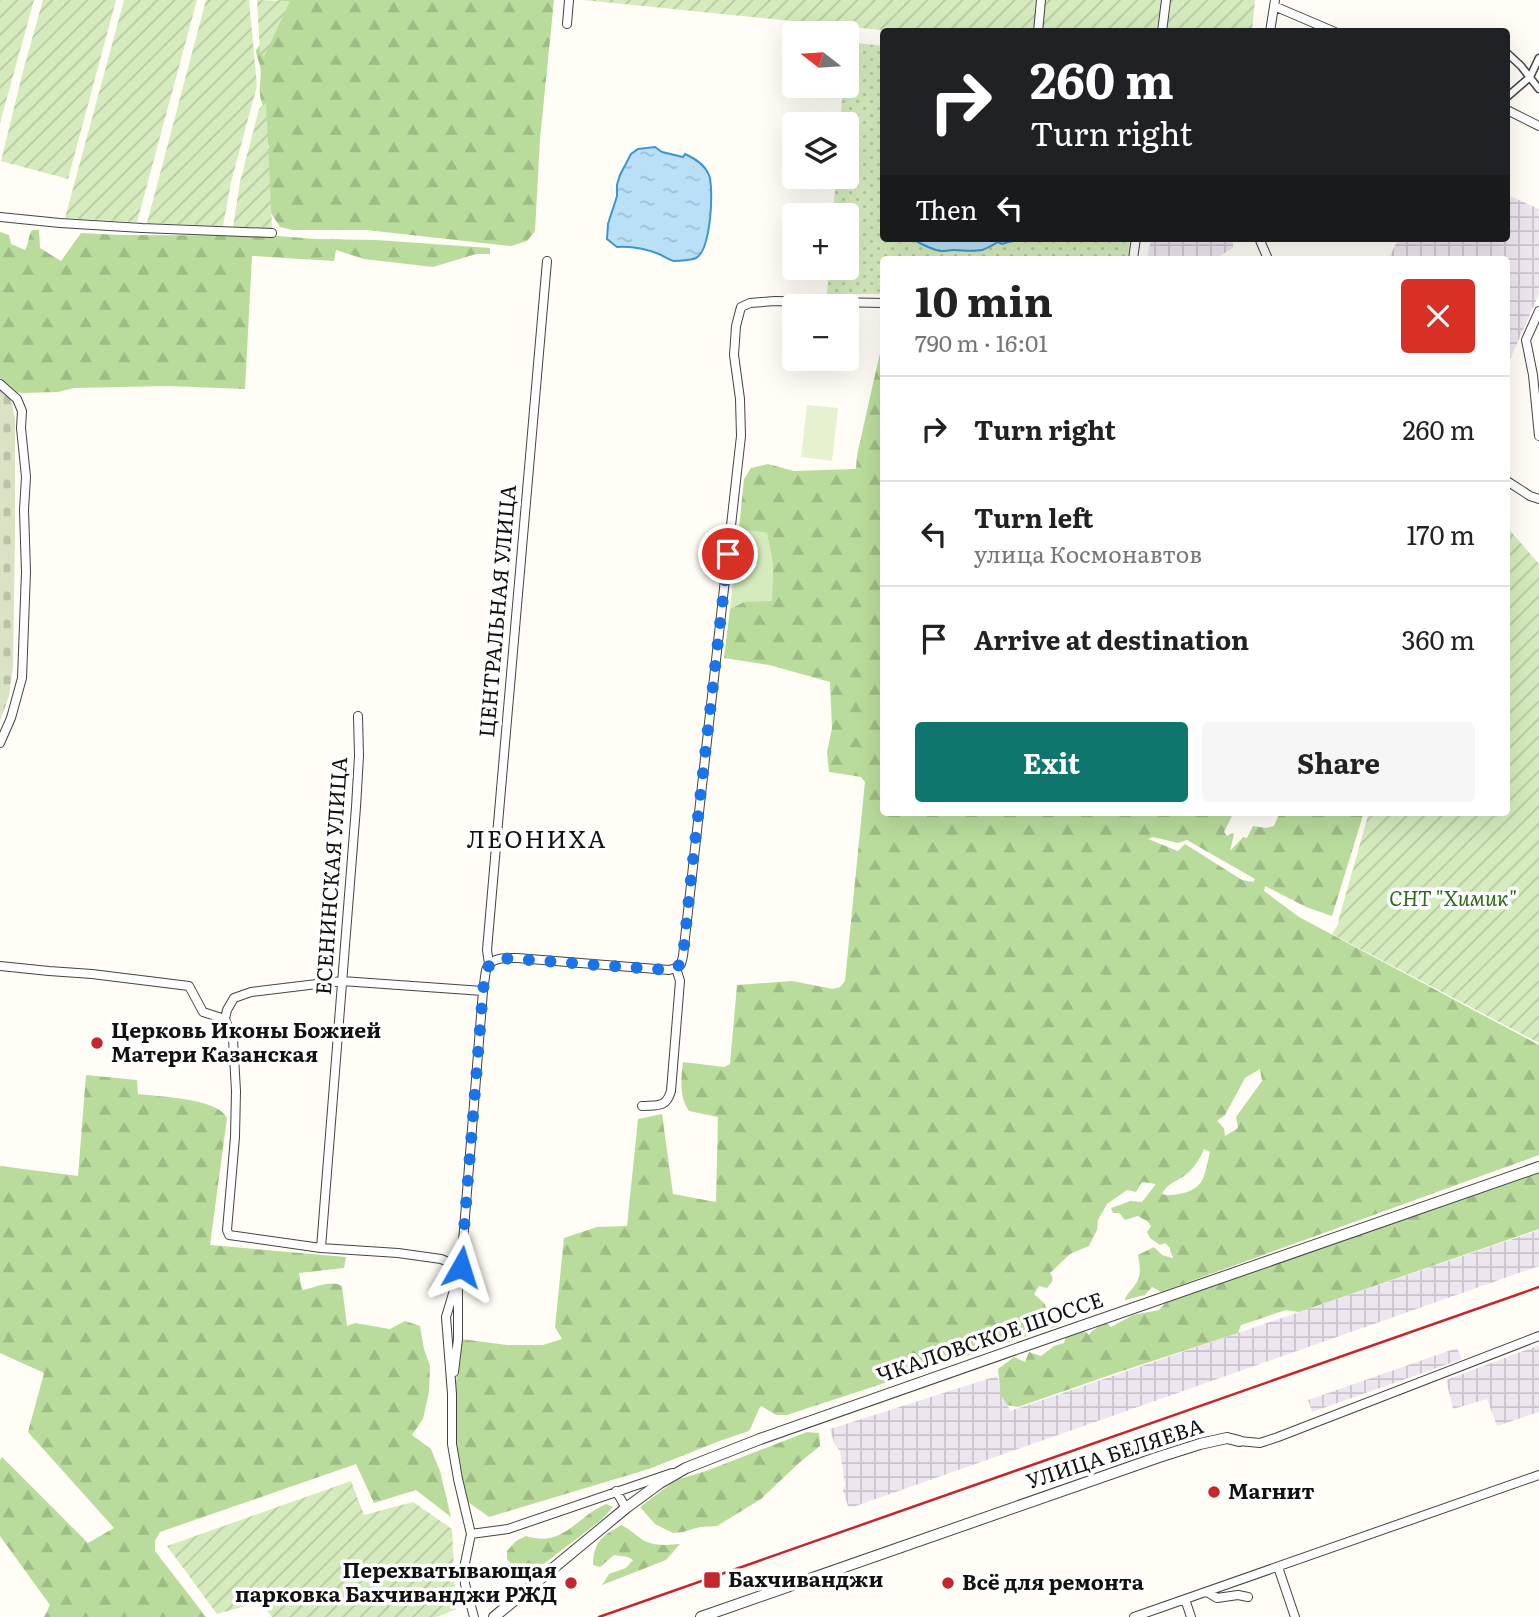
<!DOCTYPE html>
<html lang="en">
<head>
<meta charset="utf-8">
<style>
  body { margin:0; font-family:Literata,serif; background:#f6f6f6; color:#222; height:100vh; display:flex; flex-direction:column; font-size:26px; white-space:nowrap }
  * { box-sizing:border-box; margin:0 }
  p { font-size:23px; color:#767676 }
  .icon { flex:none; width:38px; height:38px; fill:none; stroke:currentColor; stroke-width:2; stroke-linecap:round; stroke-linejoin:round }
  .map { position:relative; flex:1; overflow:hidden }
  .panel { position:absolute; left:880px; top:256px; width:630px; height:560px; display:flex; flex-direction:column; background:#fff; border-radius:7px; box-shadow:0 7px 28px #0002 }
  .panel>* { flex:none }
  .banner { position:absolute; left:880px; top:28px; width:630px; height:214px; border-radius:7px; box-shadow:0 7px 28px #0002; background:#202124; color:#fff; overflow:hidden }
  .needle { width:46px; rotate:287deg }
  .buttons { position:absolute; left:782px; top:21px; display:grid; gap:14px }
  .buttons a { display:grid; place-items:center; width:77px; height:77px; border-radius:7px; background:#fff; box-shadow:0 7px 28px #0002; font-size:35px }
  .pin { position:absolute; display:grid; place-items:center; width:60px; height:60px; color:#fff; margin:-30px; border:4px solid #fff; border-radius:50%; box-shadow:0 2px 7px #0007 }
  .me { position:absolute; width:77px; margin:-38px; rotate:6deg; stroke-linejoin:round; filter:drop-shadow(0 0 5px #0008) }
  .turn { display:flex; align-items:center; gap:24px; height:147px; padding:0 35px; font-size:32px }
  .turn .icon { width:91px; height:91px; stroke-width:2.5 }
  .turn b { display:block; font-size:49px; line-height:60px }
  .then { display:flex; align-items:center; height:66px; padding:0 35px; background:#0003; gap:14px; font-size:26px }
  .round { display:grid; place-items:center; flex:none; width:74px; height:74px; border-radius:7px; background:#f6f6f6 }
  .head { display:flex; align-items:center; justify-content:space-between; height:119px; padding:0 35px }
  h1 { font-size:42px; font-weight:700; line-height:52px }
  .button { display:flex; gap:14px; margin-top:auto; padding:14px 35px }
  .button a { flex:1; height:80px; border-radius:7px; background:#0f766e; color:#fff; font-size:28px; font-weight:700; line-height:80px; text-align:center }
  .button a+a { background:#f6f6f6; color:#222 }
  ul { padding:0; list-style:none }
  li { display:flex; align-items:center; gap:21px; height:105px; padding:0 35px; border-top:2px solid #e0e0e0 }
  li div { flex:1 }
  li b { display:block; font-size:26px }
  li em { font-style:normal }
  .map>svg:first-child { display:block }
  .industrial { fill:url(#industrial-grid) }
  .grass { fill:#d5ebbd }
  .forest { fill:url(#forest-firs); fill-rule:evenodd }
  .cemetery { fill:url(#cemetery-stones) }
  .park { fill:url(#park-dots) }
  .garden { fill:url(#garden-furrows) }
  .pitch { fill:#e6f2cf }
  .water { fill:url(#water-ripples); stroke:#3f96cf; stroke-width:2 }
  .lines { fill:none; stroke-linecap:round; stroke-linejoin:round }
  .pedestrian-casing { stroke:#444; stroke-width:9 }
  .minor-casing { stroke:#444; stroke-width:10 }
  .tertiary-casing { stroke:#444; stroke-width:12 }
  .pedestrian { stroke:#fff; stroke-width:6 }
  .minor { stroke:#fff; stroke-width:8 }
  .tertiary { stroke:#fff; stroke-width:10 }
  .rail { stroke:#c4262e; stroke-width:2.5 }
  .route { stroke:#1a73e8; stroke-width:12; stroke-dasharray:0 21.6 }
  .poi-dot { fill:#c4262e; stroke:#fff; stroke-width:2.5 }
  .labels { text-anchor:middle; stroke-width:7; stroke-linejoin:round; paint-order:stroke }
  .street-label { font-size:21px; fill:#111; stroke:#fff }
  .park-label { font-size:21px; font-style:italic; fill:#2f6b1f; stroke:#fff }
  .poi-label { font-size:21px; font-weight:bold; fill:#111; stroke:#fff; text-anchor:start }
  .quarter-label { font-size:24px; letter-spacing:2px; fill:#111; stroke:#fff }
</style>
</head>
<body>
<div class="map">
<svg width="1539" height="1617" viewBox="0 0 1539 1617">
  <defs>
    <pattern id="industrial-grid" width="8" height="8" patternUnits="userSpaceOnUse" patternTransform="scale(1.75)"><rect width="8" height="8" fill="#eee6ef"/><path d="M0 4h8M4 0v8" fill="none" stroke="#cbc4cc"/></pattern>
    <pattern id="forest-firs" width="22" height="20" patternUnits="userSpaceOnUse" patternTransform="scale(1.75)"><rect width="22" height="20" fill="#b9dc9c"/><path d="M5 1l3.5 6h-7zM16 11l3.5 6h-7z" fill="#9ebc85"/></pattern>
    <pattern id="cemetery-stones" width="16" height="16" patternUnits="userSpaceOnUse" patternTransform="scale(1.75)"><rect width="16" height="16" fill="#d9e3c4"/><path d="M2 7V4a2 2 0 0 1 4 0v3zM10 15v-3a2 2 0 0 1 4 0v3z" fill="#b9c2a7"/></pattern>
    <pattern id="park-dots" width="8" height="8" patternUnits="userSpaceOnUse" patternTransform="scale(1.75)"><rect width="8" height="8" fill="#d5ebbd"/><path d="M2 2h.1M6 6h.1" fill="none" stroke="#b6c8a1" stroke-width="1.8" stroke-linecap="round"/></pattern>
    <pattern id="garden-furrows" width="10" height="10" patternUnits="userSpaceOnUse" patternTransform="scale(1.75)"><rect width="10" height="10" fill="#d5ebbd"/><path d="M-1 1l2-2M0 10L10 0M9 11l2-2" fill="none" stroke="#b6c8a1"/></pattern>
    <pattern id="water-ripples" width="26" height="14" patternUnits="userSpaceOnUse" patternTransform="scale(1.75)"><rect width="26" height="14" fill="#b9e0f7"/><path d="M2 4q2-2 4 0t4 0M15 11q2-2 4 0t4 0" fill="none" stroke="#9ebfd3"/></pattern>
  </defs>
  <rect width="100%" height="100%" fill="#fffdf5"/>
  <!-- industrial -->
  <path class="industrial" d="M1507,195l32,14v85l-32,72v-107h-119l11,-21h108z
    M1151,238h82v10l-19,11h-67z
    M1539,1230v36l-686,241 -5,-1 -5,-16 2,-5 -5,-34 -6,-8 -4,-14 167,-53 13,35z
    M1539,1345v67l-42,14 -10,-27 -34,10 -7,-29z
    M1457,1348l5,11 -150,53 -4,-12z"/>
  <!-- grass -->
  <path class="grass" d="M739,529l28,4 6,32 -1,37h-28l-14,7z"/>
  <!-- forest -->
  <path class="forest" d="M278,0h276l-14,139 -5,92 -8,10 -16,5 -145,-16h-73l-13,-3 -11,-17 -7,-52 7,-11c-4,-8 -2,-23 -3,-32 -1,-7 -6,-14 -6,-21 -1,-9 2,-19 0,-28 -1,-6 -4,-10 -4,-16l7,-9z
    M32,230h7l1,18 21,13 20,-28 39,2 157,1 39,3 60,1 114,8v6h-14l-43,13 -69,-8 -28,-9 -2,11 -82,-5 -7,133 -77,-3 -94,2 -16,4 -35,1 -11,-1 -12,-14v-146l9,3 2,9 14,6c4,-7 3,-14 7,-20z
    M884,335v477h350l-10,20 3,4 5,-3 2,1 -4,17 13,-14 4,1 6,-12 13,2 8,-2 5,-12 -2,-2h87l-32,104 -26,-9 -41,-21 -1,5 35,26 240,128v110l-378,137 -9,-5 -7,8 -20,5c2,-7 6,-9 10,-15 7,-10 5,-19 3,-30l16,-8 8,8 10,3 1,-1 -3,-6v-3l-5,-5 -5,2 -10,-7 -3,-6 4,-6 -4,-5 -9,-5 -13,4 -6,-7h-6l-2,-5 20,-7 11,1 14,-18 -14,-2 -6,10 -9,-2 -20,14 -9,16 -1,10 -8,16 -19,8 -20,19c5,7 2,9 -3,15l-8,-2 -5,8 10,9 3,6 -2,9 11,3 2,5 -271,89h-11l-15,-9c-3,3 -8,19 -12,25l-27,9 -73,29 -160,48 -21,-15 -13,-57 1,-63 5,-43 46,6h36l19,-6 -7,-12 9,-89 33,-11 30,-1 11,-107 24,-5 11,80 43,8 2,-85 -29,-6c-10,-15 -8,-32 -6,-49l41,5 6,-3 7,-79 55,-4 41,8 7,-2 5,-6 20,-199 -4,-5 -32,-5 -2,-20 5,-24 -2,-46 -61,-17 -45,-7 6,-49 14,-7 28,-1 1,-36 -6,-32 -28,-4 5,-50 7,-11 17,-4 26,7 62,-2 1,-14zM1153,837l25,6 9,-3 68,39 -2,3 -11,-2 -57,-36 -7,7 -30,-12zM1260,1069l2,12 -26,36 2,11 -13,8 -1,-8 -7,-7 8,-6 20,-37zM1204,1149l6,3c-6,23 -4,37 -31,42 -7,1 -11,2 -17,0 5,-10 13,-12 22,-18 9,-6 16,-17 20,-27z
    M86,1075l51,5 1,14c22,3 80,4 89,24l-17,127 136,12 -2,11 -45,5 3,17c12,-2 29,-11 40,-4l5,40 8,-3 35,6 15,-8 15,5 4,23 6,17 -1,26 -6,27 -11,16 19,14 9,22 11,46 -35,-27 -42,13 -18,-39 -196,68 -5,9v10l51,66h-162l6,-12 -50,-69v-76l2,-3 86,86 26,-15 -86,-96 16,-59 -44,-20v-187l78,10z
    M1539,1170v59l-240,83 -13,-2 -45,15 -3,8 -119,39 -101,35 -11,-2 -6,-10 -3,-26 16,-12 11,5 4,-10 12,4 13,-10 10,-3 2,-7 17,-6 6,5 2,-3 14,-10 6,5 22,-12 26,-5 9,-10 210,-72z
    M807,1432l12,1 1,13 -21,17 -38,36 -44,27 -17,1 -17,5 -10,1 -18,-9 -15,-17 36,-27 30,-9z
    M606,1504l7,3 -12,13 -56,43c-10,5 -20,1 -33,2l-5,-6v-8l9,-10 10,-5c37,12 50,-19 80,-32z
    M621,1525c8,4 13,8 19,13 12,9 27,7 40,6l-14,16 -64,25 7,-11 17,-6 7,-8 -5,-3 -14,-2 -14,12 -7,-2c1,-25 9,-28 28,-40z"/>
  <!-- cemetery -->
  <path class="cemetery" d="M0,388l11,11 4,20v112l-2,136 -4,29 -9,25z"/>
  <!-- park -->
  <path class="park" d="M847,42l37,4v192h246l-2,21h-244v35h-57l2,-26h18v-53h-14l3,-38h11v-53h-7l3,-38h4z"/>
  <!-- garden -->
  <path class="garden" d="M0,0h34l-34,123z
    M43,0h73l-48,179 -67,-18 22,-90z
    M124,0h73l-60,222 -72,-4z
    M206,0h43l8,86 -26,96 -8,44 -76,-3z
    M257,0l33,1 -26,56 -4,-4z
    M584,0h453l-4,31h-142z
    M1044,0h211l-3,31 -210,1z
    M266,102l6,126 -39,-1 7,-45 19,-73z
    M1507,527l32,37v479l-207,-109 7,-11 -1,-1 31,-110h138z
    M351,1481l13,34 49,-13 39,27 4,80 -19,8h-165l-12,-15 -43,12 -50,-68z"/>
  <!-- pitch -->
  <path class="pitch" d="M807,405l31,3 -6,53 -31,-4z"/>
  <!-- water -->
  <path class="water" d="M655,147l7,5 21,5 2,-3c9,4 20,11 24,21 5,14 2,75 -13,83 -4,2 -17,3 -22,3 -5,-1 -10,-5 -15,-7 -13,-5 -28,-8 -42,-7l-10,-8 1,-15 9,-28v-11l3,-10 11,-21 7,-5z
    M912,238h110l-20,6 -4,-2c-5,3 -10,6 -16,8 -10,2 -19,0 -29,0 -3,0 -7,1 -11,1 -7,0 -26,-9 -30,-13z"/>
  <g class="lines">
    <!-- pedestrian casing -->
    <g class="pedestrian-casing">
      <path id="pedestrian" d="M1507,53l14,13 18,23
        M1507,97l23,-20 9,-19"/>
    </g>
    <!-- minor casing -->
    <g class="minor-casing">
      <path id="minor" d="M1274,6l61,26
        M567,24l2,-24
        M1038,32l3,-32
        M1162,32l4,-32
        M1270,32l5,-32
        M1507,110l32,16
        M0,217l60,6 82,5 130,5
        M1259,238l9,21
        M1133,259l3,-21
        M1539,311l-13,29 7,35 6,61
        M0,384l17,15 5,12 -1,17 5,49 -2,33 2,62 -4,106 -11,40 -11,25
        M1507,481l23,15 9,3
        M489,964c8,-7 17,-6 28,-6l152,12 7,-2
        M0,966l49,5 43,3 97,12 14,26 22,7
        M676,968l5,-4 2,-8 58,-520 -1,-37 -6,-44 2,-29 5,-19 9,-4 25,-2 109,2
        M225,1019l8,20 3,52 -1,46 -8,93 2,5 92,13 77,5 43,6 20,8
        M225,1019l2,-9 7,-12 17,-6 91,-11 141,10
        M642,1106c16,-1 24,2 29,-15l9,-110 -4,-13
        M321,1248l35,-441 3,-51 -1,-40
        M454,1372l4,-33v-52
        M1239,1441l21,2 18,-6 261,-101
        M616,1491l10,17
        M471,1534l37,-5 164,-56
        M1278,1567l17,50
        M1207,1592l10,6 21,-3 10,2
        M1185,1599l6,18
        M474,1617l-9,-33 -1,-16 7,-34 -13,-55 -6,-35v-50l-6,-77 15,-50 22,-276 3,-21 3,-6 -2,-14 60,-689
        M1134,1617l405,-142"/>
    </g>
    <!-- tertiary casing -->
    <g class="tertiary-casing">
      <path id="tertiary" d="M494,1617l132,-109 34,-25 26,-15 74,-29 273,-96 506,-176
        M701,1617l458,-160 41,-13 27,-6 12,3"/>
    </g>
    <!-- pedestrian -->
    <use href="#pedestrian" class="pedestrian"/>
    <!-- minor -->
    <use href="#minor" class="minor"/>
    <!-- tertiary -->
    <use href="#tertiary" class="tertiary"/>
    <!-- rail -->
    <path class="rail" d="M599,1617l940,-330"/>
  </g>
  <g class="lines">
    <!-- route -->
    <path class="route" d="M461,1267l22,-276c2,-14 1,-27 17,-33l169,12c9,-2 12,-5 14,-14l9,-87 36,-315"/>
  </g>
  <!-- markers -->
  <g class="poi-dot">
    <circle cx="97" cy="1043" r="7"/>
    <circle cx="1214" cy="1492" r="7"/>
    <rect x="703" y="1571" width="18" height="18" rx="3.5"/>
    <circle cx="571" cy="1583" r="7"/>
    <circle cx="948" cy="1583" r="7"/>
  </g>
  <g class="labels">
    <!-- street labels -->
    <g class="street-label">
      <text transform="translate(498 611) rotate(-85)" y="7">ЦЕНТРАЛЬНАЯ УЛИЦА</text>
      <text transform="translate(332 876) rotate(-86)" y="7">ЕСЕНИНСКАЯ УЛИЦА</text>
      <text transform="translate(990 1338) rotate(-19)" y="7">ЧКАЛОВСКОЕ ШОССЕ</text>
      <text transform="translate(1115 1454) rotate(-18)" y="7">УЛИЦА БЕЛЯЕВА</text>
    </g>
    <!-- park labels -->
    <g class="park-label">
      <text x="1453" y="906">СНТ "Химик"</text>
    </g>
    <!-- poi labels -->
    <g class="poi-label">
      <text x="111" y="1038">Церковь Иконы Божией<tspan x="111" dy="24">Матери Казанская</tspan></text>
      <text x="1228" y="1499">Магнит</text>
      <text x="557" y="1578" text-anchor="end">Перехватывающая<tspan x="557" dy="24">парковка Бахчиванджи РЖД</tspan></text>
      <text x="728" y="1587">Бахчиванджи</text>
      <text x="962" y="1590">Всё для ремонта</text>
    </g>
    <!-- quarter labels -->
    <g class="quarter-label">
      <text x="537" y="848">ЛЕОНИХА</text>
    </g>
  </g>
</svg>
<div class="buttons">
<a><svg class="needle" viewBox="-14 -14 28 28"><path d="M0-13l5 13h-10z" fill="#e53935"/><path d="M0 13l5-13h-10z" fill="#767676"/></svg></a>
<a><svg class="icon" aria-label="layers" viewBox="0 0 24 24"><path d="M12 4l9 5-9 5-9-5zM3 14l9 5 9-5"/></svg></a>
<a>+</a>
<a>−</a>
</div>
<div class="pin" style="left:728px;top:554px;background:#d93025"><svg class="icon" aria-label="arrive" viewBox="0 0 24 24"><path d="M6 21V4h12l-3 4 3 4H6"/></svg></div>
<svg class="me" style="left:461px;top:1267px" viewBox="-20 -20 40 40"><path d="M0-17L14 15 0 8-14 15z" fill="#1a73e8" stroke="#fff" stroke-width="4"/></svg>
<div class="banner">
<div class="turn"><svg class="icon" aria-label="right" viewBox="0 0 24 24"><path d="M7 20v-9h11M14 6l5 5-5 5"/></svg><div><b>260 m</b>Turn right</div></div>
<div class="then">Then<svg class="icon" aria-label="left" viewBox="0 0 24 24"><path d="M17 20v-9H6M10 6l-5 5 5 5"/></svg></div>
</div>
<section class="panel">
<div class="head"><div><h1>10 min</h1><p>790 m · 16:01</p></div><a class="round" style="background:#d93025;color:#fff"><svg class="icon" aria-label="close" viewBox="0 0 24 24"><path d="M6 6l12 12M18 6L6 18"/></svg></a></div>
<ul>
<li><svg class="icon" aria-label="right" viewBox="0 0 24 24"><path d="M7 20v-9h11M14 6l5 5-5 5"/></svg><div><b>Turn right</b></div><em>260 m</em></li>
<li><svg class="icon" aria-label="left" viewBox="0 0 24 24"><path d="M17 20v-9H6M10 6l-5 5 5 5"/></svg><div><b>Turn left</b><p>улица Космонавтов</p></div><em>170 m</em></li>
<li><svg class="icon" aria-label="arrive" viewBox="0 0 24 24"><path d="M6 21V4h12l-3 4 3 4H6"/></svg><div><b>Arrive at destination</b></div><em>360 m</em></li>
</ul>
<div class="button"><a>Exit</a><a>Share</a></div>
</section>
</div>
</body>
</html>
